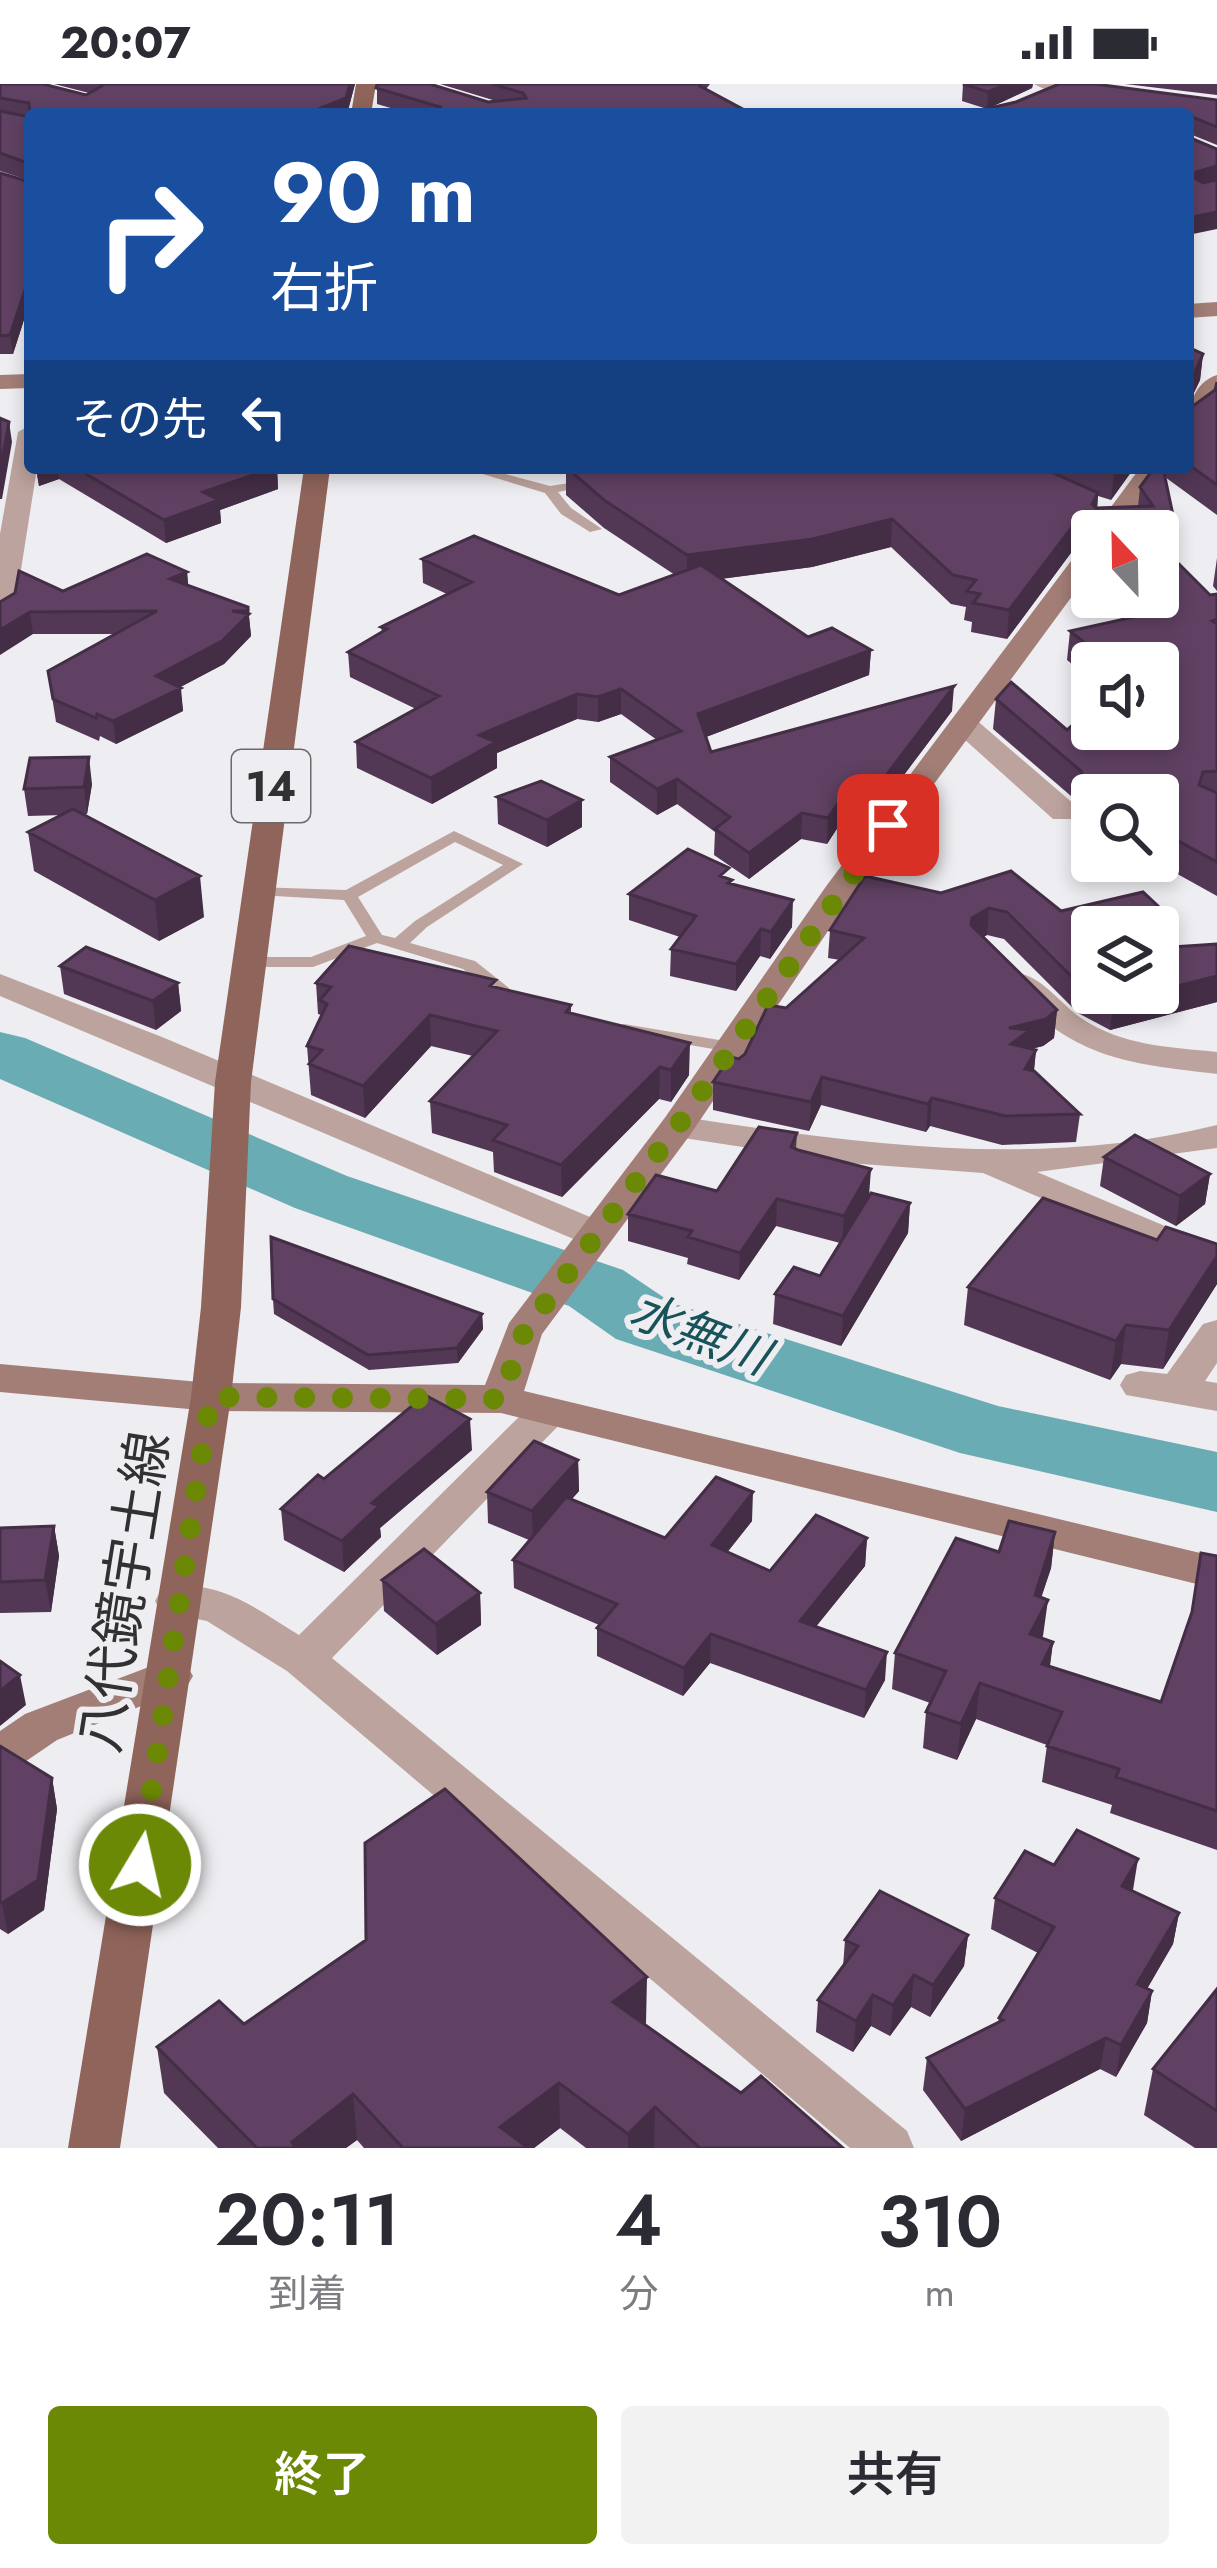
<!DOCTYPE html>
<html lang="ja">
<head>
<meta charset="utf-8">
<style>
  body { margin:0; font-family:Jost,"Noto Sans JP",sans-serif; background:#f2f2f3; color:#2b2b33; height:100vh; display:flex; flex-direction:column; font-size:45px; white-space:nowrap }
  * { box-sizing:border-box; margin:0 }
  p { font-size:39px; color:#7c7c81 }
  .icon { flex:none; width:66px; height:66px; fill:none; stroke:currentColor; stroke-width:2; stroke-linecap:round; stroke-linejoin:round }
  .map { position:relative; height:2064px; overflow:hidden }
  .sheet { display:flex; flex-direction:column; background:#fff; flex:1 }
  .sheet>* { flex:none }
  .hud { position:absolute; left:24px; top:24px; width:1170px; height:366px; border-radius:12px; box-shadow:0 6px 18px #0003; background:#1a4fa0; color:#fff; overflow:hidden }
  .needle { width:78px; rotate:338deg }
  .controls { position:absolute; left:1071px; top:426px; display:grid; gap:24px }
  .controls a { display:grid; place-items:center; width:108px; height:108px; border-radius:12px; background:#fff; box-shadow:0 6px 18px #0003; font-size:60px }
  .pin { position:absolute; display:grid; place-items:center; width:102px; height:102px; color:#fff; margin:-51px; border-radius:24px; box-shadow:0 6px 18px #0006 }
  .me { position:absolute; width:132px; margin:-66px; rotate:9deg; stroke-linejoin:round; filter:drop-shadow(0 0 9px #0008) }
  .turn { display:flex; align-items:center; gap:42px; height:252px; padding:0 48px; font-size:54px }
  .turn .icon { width:156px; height:156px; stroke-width:2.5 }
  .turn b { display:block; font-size:84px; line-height:102px }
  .then { display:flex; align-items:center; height:114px; padding:0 48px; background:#0003; gap:24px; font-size:45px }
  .eta { display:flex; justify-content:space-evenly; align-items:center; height:204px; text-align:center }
  .eta b { font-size:72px; font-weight:600; line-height:84px }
  .button { display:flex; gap:24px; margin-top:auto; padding:24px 48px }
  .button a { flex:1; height:138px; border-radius:12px; background:#6b8904; color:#fff; font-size:48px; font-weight:600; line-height:138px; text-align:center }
  .button a+a { background:#f2f2f3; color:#2b2b33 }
  .status { display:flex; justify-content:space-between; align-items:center; height:84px; padding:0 60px; background:#fff; direction:ltr }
  .status svg { height:33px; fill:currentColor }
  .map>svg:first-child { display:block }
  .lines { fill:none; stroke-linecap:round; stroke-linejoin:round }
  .river { fill:#6aacb4; fill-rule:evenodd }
  .lane { fill:#bca39d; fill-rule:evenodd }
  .street { fill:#bca39d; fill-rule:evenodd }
  .secondary { fill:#a27e76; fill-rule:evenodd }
  .primary { fill:#8f645a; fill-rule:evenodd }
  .wall { fill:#533855; fill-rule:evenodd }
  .shaded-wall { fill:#432e45 }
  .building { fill:#604163; stroke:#432e45; stroke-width:3 }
  .route { stroke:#6b8904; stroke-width:21; stroke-dasharray:0 37.8 }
  .labels { text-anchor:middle; stroke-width:12; stroke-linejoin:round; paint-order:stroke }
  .shield { fill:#eeedf1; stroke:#6a696b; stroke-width:3 }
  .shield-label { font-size:42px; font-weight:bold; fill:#313032 }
  .water-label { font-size:48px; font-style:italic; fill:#19535a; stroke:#eeedf1 }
  .near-street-label { font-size:54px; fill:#313032; stroke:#eeedf1 }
</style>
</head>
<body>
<div class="status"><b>20:07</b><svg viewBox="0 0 49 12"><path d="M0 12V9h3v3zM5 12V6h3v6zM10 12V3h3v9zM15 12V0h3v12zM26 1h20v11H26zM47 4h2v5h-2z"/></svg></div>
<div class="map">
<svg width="1217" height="2064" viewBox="0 0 1217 2064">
  <rect width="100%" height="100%" fill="#eeedf1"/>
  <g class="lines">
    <!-- river -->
    <path class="river" d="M0,948l25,6 322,138 276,94 49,33 326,103 219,46v60l-257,-59 -344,-114 -47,-33 -274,-98 -295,-129z"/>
    <!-- lane -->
    <path class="lane" d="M463,384h20l67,18 45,-7v6l-37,7 13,16 31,21 -12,3 -29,-18 -16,-21z
      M454,747l69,33 -96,63 -17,16 65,18 34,27 2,4 -2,4h-12l-34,-27 -86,-26 -64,24h-65l-8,-5 8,-5h63l55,-21 -22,-36 -86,-5 -6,-2 -2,-3 2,-3 94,3zM455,758l48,23 -88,56 -20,17 -13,-3 -24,-38z
      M624,940l107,18 9,5 -9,5 -113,-19 -3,-4 3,-4z"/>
    <!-- street -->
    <path class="street" d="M1034,0h56l20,7c-17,10 -59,3 -76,-7z
      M30,341v43h7l-23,146 -14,8v-88l18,-102z
      M964,631l10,3 101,87 5,7 -5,7h-22l-99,-89 -5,-6 5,-6z
      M0,890l162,63 447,188 6,9 -6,9h-26l-583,-247z
      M1022,890c23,6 40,31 59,44 41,28 89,29 136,34v22c-93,-11 -138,-15 -207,-83l-5,-7 5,-7z
      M677,1032c180,28 361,54 540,9v23l-180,24 180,76v26l-234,-101 -135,-10 -184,-28 -5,-8 5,-8z
      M1217,1236v43l-12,18 12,2v28l-91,-16 -6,-10 6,-10 14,-4 27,3 36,-50z
      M547,1315l14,4 6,10 -6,10 -229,235 575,473 7,17h-64l-563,-477 -80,-50 -46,-9 -6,-11 6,-11c52,-16 97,20 138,45l234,-232z"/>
    <!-- secondary -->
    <path class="secondary" d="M1217,218v14l-29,2v-14z
      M30,290v14l-30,1v-14z
      M1217,291c0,21 -6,47 -29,53 0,-21 6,-46 29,-53z
      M1140,384h26l-47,63h-26z
      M1092,459v26l-241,328 -161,238 -148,199 -18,57 693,166v32l-716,-176 -290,-2 -211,-19v-28l211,19 274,2 24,-62 155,-204 163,-234 256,-340z
      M170,1575l16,5 7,12 -7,12 -129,52 -41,28 -16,5v-42l25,-17z"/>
    <!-- primary -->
    <path class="primary" d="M356,0h20l-5,30h-20z
      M304,384h26l-79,614 -10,225 -10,90 -111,751h-52l123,-751 10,-90 14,-225z"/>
  </g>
  <!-- wall -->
  <path class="wall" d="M0,0l86,11 3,-2 -35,-9h301l-8,30h-317v187l-17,53h-13v-181l27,8 1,-1 -28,-9z
    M377,0l111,18 8,-1 -56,-17h270l-4,5 46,25h-341l-34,-10z
    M963,0h70l-1,4 -45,21 -25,-8z
    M1125,0h92v11z
    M1217,16v45l-27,-11 -2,1v-21z
    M1188,263l15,7 -3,26 -11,23 4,3 22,-16 2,-8v133l-52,-38 1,-9h22z
    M36,384h241l1,21 -58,21 1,13 -55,20 -107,-64 -20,7z
    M566,384l491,7 -11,-7h88l-23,32 -13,-4 -1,12 41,-1 2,-20 33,28 -3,28 -12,-2v2l52,52 7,-1v302l-63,-35h4v-66h-66v26l-8,-6 -6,-13 -85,-73 3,-30 71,31 91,-67h-66v18l-25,-21 3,-29 52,-12 -26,-22h62v-66h-66l-13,11 -72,97 -36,-7 1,-10 -8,-2 2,-13 -15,-3 -60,-57 -79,20 -91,12 87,58 63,13 -2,25 -163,62 5,15 241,-41 -79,105 -24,-6 -22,34 -26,-5 -52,40 -35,-24 1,-23 -38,-28 -20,11 -47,-33v-25l47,-17 -36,-26 -23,8 -21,-3 -80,34v15l-65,36 -75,-36 -1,-26 60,-33 -66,-32 -2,-25 34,-20 -1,-5 66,-33 -24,-11 -1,-24 197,36 56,-20 -71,-47 -38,-33z
    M1092,468v42l-8,-7 3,-28z
    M1217,474v33l-4,-5z
    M187,488l1,14 60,21 3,29 -27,28 -44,23 3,24 -67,33 -16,-8 -1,5 -43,-19 -8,-51 68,-37h-83l-33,-32z
    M92,700l-5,30h-5l122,103 -45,24 -125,-70 -6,-39 35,-17 -35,1 -4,-27z
    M497,713l85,30 -35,20 -49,-23z
    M1011,787l50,40 82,-19 32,30 -4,25 46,-3v58l-107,28 -32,-17 -74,-74 -17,-4 -4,2 74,73 -3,28 -11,8 -12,3 5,1 -2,21 46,43 -4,28 -74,3 -72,-19 -4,6 -105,-27 -12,26 -96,-21v-28l17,-25 9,2 6,-5 23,-49 18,3 54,-48 -12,-2 2,-28 35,-54 76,17zM1092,843h66v66h-66z
    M729,795l3,5 60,43 -22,32 -10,-3 -24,35 -66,-15 1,-27 9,-12 -51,-17v-26z
    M60,882l118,17 3,28 -25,19 -92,-36z
    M316,899l180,4 75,18v8l118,62 -18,27 -12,-3 -97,98 -68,-25 -1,-20 -61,-19 -2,-32 43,-45 -42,-10 -66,72 -54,-23 -4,-49 14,-31 -3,-1z
    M797,1049l-1,16 73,47 41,7 -2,30 -67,113 -68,-22 2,-30 45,-18 20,-33 -64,-17 -37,54 -52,-16 1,-6 -60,-17v-27l89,-23z
    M1104,1073l106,17 -5,30 -29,22 -76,-40z
    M1157,1156l60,4v40l-54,85 -42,-5 -11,16 -146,-55 4,-38z
    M273,1215l209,15 1,15 -25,34 -89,7 -95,-56z
    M472,1366l-92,78 1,9 -37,35 -60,-32 -3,-31 43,-30z
    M578,1376l1,31 -7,8 93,39 87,-17 -25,31 43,19 97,-33 -2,28 -49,60 69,54 -21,38 -154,-55 -27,33 -86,-40v-28l2,-3 -85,-37 -1,-28 16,-20 -41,-17 -1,-31z
    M54,1442l5,30 -8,56 -51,1v-85z
    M1055,1448l-4,36 -10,30 1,40 11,4 -3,24 111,36 56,-146v294l-107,-37 2,-8 -70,-23 5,-37 -71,-26 -19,41 -34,-12 3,-36 4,-9 -38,-14 3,-36 104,-101z
    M382,1496l98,13 1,32 -44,30 -53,-44z
    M0,1662l52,32 5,31 -13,101 -36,24 -8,-5z
    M1054,1781l79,26 46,22 -6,31 -26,45 5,2 -5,32 -31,54 -16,-8 -139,72 -38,-51 4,-32 71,-35 1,-5 39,-65 -47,-24 4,-31z
    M968,1851l-4,31 -34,51 -19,-10 -21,29 -19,-10 -18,26 -37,-20 2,-32 25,-33 2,-27z
    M1217,1905v159h-22l-51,-33 9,-46z
    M646,1939l-2,1 97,69 102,55h-257l-26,-20 -26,20h-170l-7,-8 -11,8h-128l-54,-55 -7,-46 87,-23z"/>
  <!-- shaded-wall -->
  <path class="shaded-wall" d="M350,0h5l-8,30h-41z
    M1007,0h26l-1,4 -45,21 1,-17z
    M1217,82v17l-23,6 -1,-12 3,-5z
    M1217,128v17l-29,6v-17z
    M30,191v26l-17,53 -3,-19z
    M1203,270l-3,26 -12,25v-20z
    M9,338l3,20 -10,57h-2v-28z
    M36,384h22l1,11 -20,7z
    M273,384h4l1,21 -58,21 1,13 -55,20 -2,-23 39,-28z
    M1117,384h17l-23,32 3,-27z
    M1098,409l-2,38h-4v9l-13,2 -72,97 2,-29z
    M892,435l-1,28 -79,20 -125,16v-28z
    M187,488l2,21 -19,-14z
    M248,523l3,29 -27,28 -66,35 -2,-23 92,-61z
    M30,528l3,22 -33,21v-25z
    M871,566l-2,25 -171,65v-26z
    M954,602l-2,25 -79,105 2,-26z
    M181,604l2,23 -67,33 -3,-23z
    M621,605v25l-23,8v-25z
    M577,610v25l-80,34v15l-65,36 -1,-26 48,-43z
    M89,673l3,27 -5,30 -3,-27z
    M677,695v25l-20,11v-26z
    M851,700l-2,26 -22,34 1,-26z
    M582,716v27l-35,20v-27z
    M802,729l-1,26 -52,40v-26z
    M200,792l4,41 -45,24 -4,-41z
    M793,816l-1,27 -22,32 1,-27z
    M989,824l-2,27 -17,10 2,-27z
    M1175,838l-4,27 -13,7v-26z
    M761,845l-1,27 -24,35v-27z
    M1217,892v26l-107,28 4,-28 36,-9h8v-2z
    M178,899l3,28 -25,19 -3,-29z
    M1057,926l-3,28 -11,8 -33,8 -1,-26z
    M430,931l1,31 -66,72 -2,-32z
    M690,959l-1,32 -18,27v-32z
    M1036,966l-3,28 -8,-9z
    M660,983l-1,32 -97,98 -1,-32z
    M822,993l-1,28 -12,26 2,-29z
    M932,1014l-2,28 -4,6 2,-28z
    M871,1085l-2,27 -27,47 2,-27z
    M1210,1090l-5,30 -29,22 4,-30z
    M777,1115l-1,27 -37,54 1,-27z
    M910,1119l-2,30 -67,113 2,-30z
    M1217,1172v28l-54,85 6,-39z
    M482,1230l1,15 -25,34 -1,-15z
    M1126,1241l-5,39 -11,16 6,-39z
    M470,1335l2,31 -92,78 1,9 -37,35 -2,-31 30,-38z
    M578,1376l1,31 -46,51 -1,-31z
    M753,1408l-1,29 -41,52 1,-28z
    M54,1442l5,30 -8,56 -6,-32z
    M1055,1448l-4,36 -21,63 5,-36z
    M867,1454l-2,28 -67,83 2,-28z
    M480,1509l1,32 -44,30 -1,-31z
    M1048,1516l-5,36 -18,34 5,-36z
    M711,1550l-1,29 -27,33 1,-28z
    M1053,1558l-5,36 -6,-14z
    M887,1568l-2,28 -21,38 2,-28z
    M20,1591l6,30 -26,21v-35z
    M980,1599l-4,36 -19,41 4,-36z
    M52,1694l5,31 -13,101 -36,24 -6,-31z
    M1138,1775l-5,31 -11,-4z
    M1179,1829l-6,31 -42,72 6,-32z
    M968,1851l-4,31 -34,51 3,-32z
    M914,1891l-3,32 -21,29 3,-31z
    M647,1893l-1,46 -33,25v-46z
    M1152,1907l-5,32 -31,54 5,-32z
    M873,1911l-2,31 -18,26 3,-31z
    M1106,1954l-6,31 -139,72 4,-32z
    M559,1999l1,45 -26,20h-33l-1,-21z
    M353,2010l4,46 -11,8h-54v-6z
    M655,2023l-1,41h-26v-14z"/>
  <!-- building -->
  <path class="building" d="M0,0h43l43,11 16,-9 -1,-2h249l-4,14 -40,16h-276l-1,-11 -29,-5z
    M377,0h53l58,18 38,-4 -3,-5 -31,-9h209l-1,2 52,28h-319l7,-7 -64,-19z
    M963,0h44l-19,8z
    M1059,0h36l122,16v27l-25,-10 -4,3v-6h-224l52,-12z
    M0,27l30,6v47l-30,-11z
    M1188,53l29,12v17l-21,6 -3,5 10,6 14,-3v32l-29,6z
    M0,89l27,8 3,-2v96l-20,60 -10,1z
    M1188,263l15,7 -15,33z
    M1217,298v103l-29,-21v-62l5,4 22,-16z
    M0,334l9,4 -9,49z
    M76,384h197l-70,24 16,8 -55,20z
    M567,384h475l56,25 -6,11 4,4 57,-2 -13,-19 14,-19h9l10,47 -14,-2 -1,30 52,52 7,-1v25l-5,2 5,3v147l-14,1 -4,13 18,8v69l-59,-32v-35h-55l-16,-11 -6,-13 -85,-72 15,-17 56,48 25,-23v22h66v-66h-48l-40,-32 82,-18 -19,-16h25v-66h-59l-1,-19 -16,2 -73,96 -36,-7 7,-9 -13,-3 9,-11 -23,-5 -61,-56 -79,20 -126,16 -83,-55z
    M474,452l145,59 82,-30 107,72 24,-9 39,22 -173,64 13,38 243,-66 -79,104 -24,-6 -23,34 -26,-5 -53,40 -34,-24 15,-12 -53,-38 -20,10 -47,-32 71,-26 -60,-42 -23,8 -21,-3 -98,41 17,7 -65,36 -75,-36 83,-46 -91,-44 39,-23 -6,-2 91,-45 -50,-23z
    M147,470l40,18 -17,7 78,28v4h-16l17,3 -27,27 -66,35 25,12 -68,33 -16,-7 -1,4 -43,-19 -5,-28 109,-60 -127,1 -30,18v-28l15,-9 4,-22 44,20z
    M89,673l-5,30 -60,2 6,-31z
    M541,697l41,19 -35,20 -50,-23z
    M73,725l127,67 -45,24 -127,-68z
    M688,765l41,19 -9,8 12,4 -4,3 65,17 -22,32 -10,-3 -25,35 -65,-15 25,-33 -67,-22z
    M1011,787l50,40 82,-19 32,30 -17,8v-3h-66v64l-11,-5 -74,-74 -18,-4 -17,10 -1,7 86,85 -11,9 -37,9 21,2 -19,14 25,6 -11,19 9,2 46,43 -75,2 -73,-18 -4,6 -106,-27 -11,25 -98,-20 17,-25 9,2 6,-5 23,-49 18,3 78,-70 -34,-8 35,-54 76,17z
    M1217,860v32l-59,15v-43z
    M349,862l147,34 -6,6 81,19 -5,7 124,31 -19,27 -11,-3 -99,98 -68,-25 14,-15 -77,-24 67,-70 -67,-16 -67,71 -54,-22 13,-14 -15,-4 20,-42 -7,-4 11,-13 -15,-4z
    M86,863l92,36 -25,18 -93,-35z
    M1096,909h54l-36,9z
    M759,1043l38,6 -6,14 7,3 73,19 -27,47 -67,-17 -37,54 -52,-16 4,-6 -64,-17 28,-39 61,16z
    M1135,1051l75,39 -30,22 -76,-39z
    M871,1109l39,10 -67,113 -68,-22 19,-27 26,9z
    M1043,1114l114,42 9,-13 51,17v12l-48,74 -43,-5 -10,16 -148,-54z
    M271,1153l211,77 -25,34 -89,7 -95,-56z
    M425,1311l45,24 -98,84 7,3 -37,35 -61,-32 37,-34 6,4z
    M534,1357l44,19 -46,51 -45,-19z
    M716,1393l37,15 -41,53 58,26 46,-56 51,23 -67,83 87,31 -21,38 -155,-56 -27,34 -87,-40 20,-24 -104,-44 53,-63 99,41z
    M1009,1437l46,11 -20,63 13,5 -18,34 23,8 -11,22 119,38 31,-90 9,-59 16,3v255l-101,-34 3,-8 -72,-23 15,-34 -82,-29 -19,41 -35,-12 20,-41 -51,-18 61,-115 43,14z
    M54,1442l-9,54 -45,2v-54z
    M424,1465l56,44 -44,31 -54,-44z
    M0,1577l20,14 -20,16z
    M0,1662l52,32 -14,102 -36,23 -2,-1z
    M445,1705l202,188 -34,25 128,91 20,-17 82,72h-143l-45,-41 -27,27 -69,-51 -59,44 28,21h-125l-50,-54 -61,48 4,6h-39l-100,-101 62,-46 25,23 122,-84 -1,-97z
    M1077,1746l61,29 -16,27 57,27 -42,71 15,7 -31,54 -15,-7 -141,71 -38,-51 76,-38 -4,-2 55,-91 -59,-29 30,-47 29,14z
    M880,1807l88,44 -35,50 -19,-10 -21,30 -20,-10 -17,26 -38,-21 40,-54 -13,-6z
    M1217,1905v122l-64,-42z"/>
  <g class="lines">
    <!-- route -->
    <path class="route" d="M140,1781c25,-156 45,-312 71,-468l290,2 23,-67 153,-205 211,-302"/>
  </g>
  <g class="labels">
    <!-- shield labels -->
    <rect class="shield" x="232" y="666" width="78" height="72" rx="9"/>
    <g class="shield-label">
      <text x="271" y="717">14</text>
    </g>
    <!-- water labels -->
    <g class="water-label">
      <text transform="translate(700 1249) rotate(21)" y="17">水無川</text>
    </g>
    <!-- near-street labels -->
    <g class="near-street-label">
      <text transform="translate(124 1508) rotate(-81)" y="19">八代鏡宇土線</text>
    </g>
  </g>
</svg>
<div class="controls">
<a><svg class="needle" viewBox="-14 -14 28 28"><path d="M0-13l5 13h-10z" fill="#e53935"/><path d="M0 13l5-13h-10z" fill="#7c7c81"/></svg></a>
<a><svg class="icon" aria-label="sound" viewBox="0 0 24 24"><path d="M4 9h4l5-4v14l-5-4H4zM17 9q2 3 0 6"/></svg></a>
<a><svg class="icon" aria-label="search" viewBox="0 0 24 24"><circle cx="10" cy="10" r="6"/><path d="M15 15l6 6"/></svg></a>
<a><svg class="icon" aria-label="layers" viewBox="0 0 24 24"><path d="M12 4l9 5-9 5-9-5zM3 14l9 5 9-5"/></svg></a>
</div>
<div class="pin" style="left:888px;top:741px;background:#d93025"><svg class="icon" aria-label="arrive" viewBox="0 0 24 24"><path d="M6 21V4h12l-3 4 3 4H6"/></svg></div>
<svg class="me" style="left:140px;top:1781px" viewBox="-20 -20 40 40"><circle r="17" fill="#6b8904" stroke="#fff" stroke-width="3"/><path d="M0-11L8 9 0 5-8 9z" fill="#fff"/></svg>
<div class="hud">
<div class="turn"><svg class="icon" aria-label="right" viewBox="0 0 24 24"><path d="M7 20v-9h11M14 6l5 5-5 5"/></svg><div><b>90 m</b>右折</div></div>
<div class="then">その先<svg class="icon" aria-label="left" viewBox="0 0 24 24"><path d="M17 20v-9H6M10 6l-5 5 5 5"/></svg></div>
</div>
</div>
<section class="sheet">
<div class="eta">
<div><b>20:11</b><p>到着</p></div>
<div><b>4</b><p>分</p></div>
<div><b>310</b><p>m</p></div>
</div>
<div class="button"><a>終了</a><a>共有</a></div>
</section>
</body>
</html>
